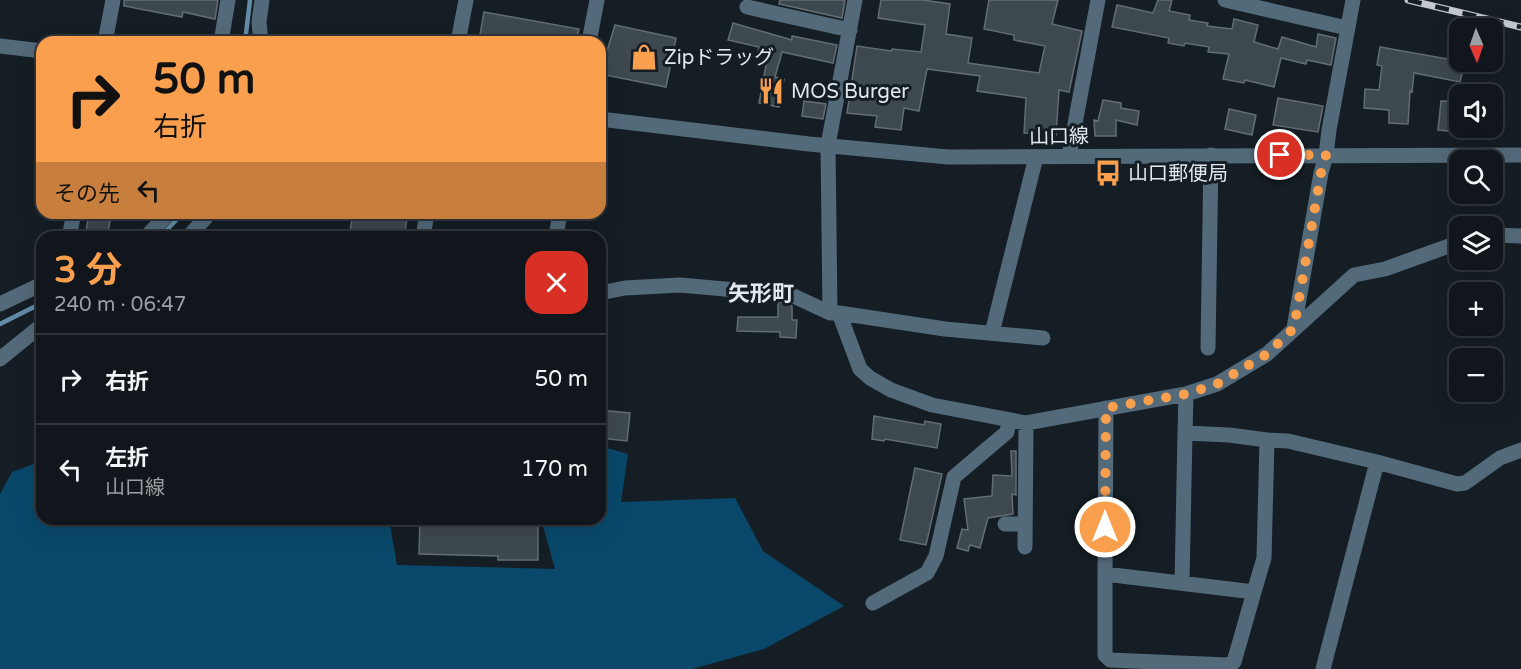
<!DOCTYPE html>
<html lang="ja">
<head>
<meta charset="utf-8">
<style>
  body { margin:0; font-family:"Varela Round","Noto Sans JP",sans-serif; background:#1e2328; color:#f1f3f6; height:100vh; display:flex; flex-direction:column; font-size:22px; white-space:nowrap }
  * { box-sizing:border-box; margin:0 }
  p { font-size:20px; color:#9c9fa3 }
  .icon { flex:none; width:33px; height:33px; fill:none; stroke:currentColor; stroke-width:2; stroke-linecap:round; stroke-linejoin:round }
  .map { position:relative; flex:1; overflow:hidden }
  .sheet { position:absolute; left:36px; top:231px; width:570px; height:294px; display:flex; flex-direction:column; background:#10161b; border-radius:18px; box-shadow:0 6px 24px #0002,0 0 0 2px #30353a }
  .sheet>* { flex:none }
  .guide { position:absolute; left:36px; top:36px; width:570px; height:183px; border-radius:18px; box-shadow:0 6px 24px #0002,0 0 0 2px #30353a; background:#fa9f4e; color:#111; overflow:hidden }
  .needle { width:39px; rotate:178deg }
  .tools { position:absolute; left:1449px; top:18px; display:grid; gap:12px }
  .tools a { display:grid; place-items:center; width:54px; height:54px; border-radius:12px; background:#10161b; box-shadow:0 6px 24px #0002,0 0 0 2px #30353a; font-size:30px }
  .pin { position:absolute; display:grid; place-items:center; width:51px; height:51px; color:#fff; margin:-26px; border:3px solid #fff; border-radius:50%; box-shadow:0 2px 6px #0007 }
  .me { position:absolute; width:66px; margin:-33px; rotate:0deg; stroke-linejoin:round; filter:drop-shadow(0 0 4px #0008) }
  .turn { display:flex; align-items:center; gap:21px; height:126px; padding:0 18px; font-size:27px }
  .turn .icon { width:78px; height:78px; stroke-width:2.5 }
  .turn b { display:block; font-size:42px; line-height:51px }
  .then { display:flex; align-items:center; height:57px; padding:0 18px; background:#0003; gap:12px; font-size:22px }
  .round { display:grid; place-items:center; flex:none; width:63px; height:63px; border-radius:18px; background:#1e2328 }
  .headline { display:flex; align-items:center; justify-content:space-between; height:102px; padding:0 18px }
  h1 { font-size:36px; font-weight:700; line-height:45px; color:#fa9f4e }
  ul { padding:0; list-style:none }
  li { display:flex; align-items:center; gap:18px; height:90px; padding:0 18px; border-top:2px solid #30353a }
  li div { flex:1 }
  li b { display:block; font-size:22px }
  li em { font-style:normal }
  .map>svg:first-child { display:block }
  .forest { fill:#09486a }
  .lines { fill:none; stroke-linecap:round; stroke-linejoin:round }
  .stream { stroke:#638ca7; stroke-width:4.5 }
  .building { fill:#3e484f; stroke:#626d74; stroke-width:1.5 }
  .minor { stroke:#536a7a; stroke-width:15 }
  .tertiary { stroke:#536a7a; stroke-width:15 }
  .rail-casing { stroke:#c3c9cf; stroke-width:7 }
  .rail { stroke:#151e24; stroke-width:4.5; stroke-dasharray:14; stroke-linecap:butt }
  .route { stroke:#fa9f4e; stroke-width:10; stroke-dasharray:0 18 }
  .labels { text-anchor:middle; stroke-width:6; stroke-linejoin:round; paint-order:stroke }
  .poi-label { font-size:20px; fill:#e2e8ed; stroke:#151e24; text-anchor:start }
  .street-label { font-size:20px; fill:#e2e8ed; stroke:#151e24 }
  .quarter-label { font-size:22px; font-weight:bold; fill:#e2e8ed; stroke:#151e24 }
</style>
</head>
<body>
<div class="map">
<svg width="1521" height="669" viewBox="0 0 1521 669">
  <rect width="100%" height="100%" fill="#151e24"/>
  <!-- forest -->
  <path class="forest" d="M600,446l28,8 -7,48 114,-4 28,53 81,55 -80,43 -72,20h-692v-175l12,-22 30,-11v58h347l8,46 158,4 -14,-50h59z"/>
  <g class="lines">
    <!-- stream -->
    <path class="stream" d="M245,42l5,-42
      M160,237l23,-24
      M0,324l42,-21"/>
  </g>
  <!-- building -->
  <path class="building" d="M124,0h94l-3,19 -32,-7 -1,5 -58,-11z
    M780,0h62l3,1 -3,17 -63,-14z
    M881,0h42l27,4 -4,30 26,4 -4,25 71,10 6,-27 -31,-6v-5l-30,-6 5,-29h69l-6,24 30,7 -13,61 -10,-2 -3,45 -32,-2 2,-35 -49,-7 3,-15 -53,-7 -8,42 -15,-3 -3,22 -26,-3 2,-11 -30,-3 10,-67 34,5 1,-2 29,3 4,-27 -47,-7z
    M1158,0h14l-3,11 21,4 -1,5 19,3 -1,3 25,3 2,-10 24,6 -4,17 24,7 4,-12 34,10 2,-13 18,4 -5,27 -24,-5 -1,4 -25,-6 -7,29 -29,-7 -1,3 -21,-4 6,-25 -21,-2 1,-5 -24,-4 -1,3 -16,-3 1,-5 -57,-11 5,-22 36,8z
    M484,12l95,17 -3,13h-87l-10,-2z
    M733,23l59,17v-4l45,9 -4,18 -51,-11 -7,25 9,2 -5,28 -20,-4 9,-49 -10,-3 1,-4 -31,-7z
    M615,25l61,13 -10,49 -66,-13z
    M1380,47l85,15 -5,20 -46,-9 -2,19 -2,-1 -2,33 -19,-1v-13l-25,-2 1,-19 14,1 3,-24 -5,-1z
    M1278,98l45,8 -5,26 -45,-7z
    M1103,100l18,3v5l18,3 -2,14 -21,-5v16h-21l-1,-16 4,1z
    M804,101l22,3 -3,15 -21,-3z
    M1441,101l19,1v30l-22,-2z
    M1229,109l27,6 -4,20 -27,-6z
    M89,213l22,3 -4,21h-22z
    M353,213h55l-4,24h-55z
    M778,302h6l8,4v14h5l-1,18 -16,-1v-5l-43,-1 1,-14h40z
    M600,410l30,3 -3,28 -27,-3z
    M874,416l50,9 1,-4 16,3 -4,24 -52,-9 -1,2 -12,-2z
    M1011,451h5v44l-4,-1 1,20 -25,4 -8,30 -10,-3 -2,6 -11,-3 5,-19 6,1 -4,-31 28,-3 1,-21 19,1z
    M915,468l27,6 -16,71 -26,-5z
    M420,519h118v41h-40v-4l-79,-2z"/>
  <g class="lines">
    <!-- minor -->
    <path class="minor" d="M1225,0l122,28
      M747,7l103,23
      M105,42l8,-42
      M221,42l7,-42
      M261,42l-2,-20 3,-22
      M458,42l8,-42
      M589,42l8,-42
      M1069,156l29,-156
      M1492,235l29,1
      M69,237l5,-24
      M146,237l23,-24
      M188,237l22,-24
      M423,237l4,-24
      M556,237l4,-24
      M600,293l25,-5 55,-3 56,5h35l14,2 45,21h9l21,56 10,9 21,12 41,15 94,18 160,-29 31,-10 50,-30 87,-79 31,-6 75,-27
      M0,304l42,-20
      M830,313l-2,-168 27,-145
      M839,313l106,16 98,9
      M1294,328l27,-155 5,-18
      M992,333l44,-176
      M1208,348l3,-193
      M0,359l42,-34
      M1106,408l-1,166 149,18 10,-34 3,-118 -38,-5 -44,-2 1,-39
      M1267,440l21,1 89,21 -54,207
      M1377,462l80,22 8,-1 35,-25 21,-8
      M1005,524h20
      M1025,547l1,-124
      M1105,574v81l5,5 117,5 7,-3 20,-70
      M1182,583l3,-150
      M873,603l54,-30 9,-17 18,-79 53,-45 2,-12"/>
    <!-- tertiary -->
    <path class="tertiary" d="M0,46l42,5
      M600,119l209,25 139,13 573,-2
      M1326,155l3,-25 24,-130"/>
    <!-- rail casing -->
    <g class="rail-casing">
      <path id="rail" d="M1408,0l113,27"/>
    </g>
    <!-- rail -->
    <use href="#rail" class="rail"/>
  </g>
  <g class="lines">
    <!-- route -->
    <path class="route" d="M1105,527l1,-119 80,-14 31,-10 50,-30 27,-26 27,-155 5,-18h-46"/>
  </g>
  <!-- icons -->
  <defs>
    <g id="shop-bare" transform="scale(2.07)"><path d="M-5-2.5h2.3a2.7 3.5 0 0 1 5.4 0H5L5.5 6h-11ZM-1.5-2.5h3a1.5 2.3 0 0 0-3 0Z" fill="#fa9f4e" stroke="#151e24" stroke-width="2.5" paint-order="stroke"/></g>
    <g id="restaurant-bare" transform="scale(2.07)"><path d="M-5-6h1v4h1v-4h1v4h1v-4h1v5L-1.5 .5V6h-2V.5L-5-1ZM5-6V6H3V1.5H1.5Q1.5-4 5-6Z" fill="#fa9f4e" stroke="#151e24" stroke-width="2.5" paint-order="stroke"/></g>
    <g id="bus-bare" transform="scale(2.07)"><path d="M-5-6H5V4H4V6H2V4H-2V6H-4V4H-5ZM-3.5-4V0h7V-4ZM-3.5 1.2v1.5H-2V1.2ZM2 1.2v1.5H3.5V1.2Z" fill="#fa9f4e" stroke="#151e24" stroke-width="2.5" paint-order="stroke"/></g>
  </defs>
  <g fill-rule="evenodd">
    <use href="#shop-bare" x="644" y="57"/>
    <use href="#restaurant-bare" x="771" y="91"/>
    <use href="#bus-bare" x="1108" y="173"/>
  </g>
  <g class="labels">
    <!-- poi labels -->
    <g class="poi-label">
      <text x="664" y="64">Zipドラッグ</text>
      <text x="791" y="98">MOS Burger</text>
      <text x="1128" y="180">山口郵便局</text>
    </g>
    <!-- street labels -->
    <g class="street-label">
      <text transform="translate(1059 136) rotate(-1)" y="7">山口線</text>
    </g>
    <!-- quarter labels -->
    <g class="quarter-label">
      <text x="761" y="301">矢形町</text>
    </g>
  </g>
</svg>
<div class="tools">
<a><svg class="needle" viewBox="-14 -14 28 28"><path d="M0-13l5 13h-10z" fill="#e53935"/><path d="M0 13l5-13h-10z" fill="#9c9fa3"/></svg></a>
<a><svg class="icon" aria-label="sound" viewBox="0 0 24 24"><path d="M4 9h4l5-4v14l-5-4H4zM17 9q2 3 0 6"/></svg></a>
<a><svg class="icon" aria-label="search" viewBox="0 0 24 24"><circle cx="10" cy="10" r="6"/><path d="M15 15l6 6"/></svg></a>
<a><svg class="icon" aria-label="layers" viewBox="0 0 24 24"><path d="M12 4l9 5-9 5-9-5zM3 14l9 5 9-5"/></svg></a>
<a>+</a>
<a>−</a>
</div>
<div class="pin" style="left:1280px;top:155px;background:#d93025"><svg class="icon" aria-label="arrive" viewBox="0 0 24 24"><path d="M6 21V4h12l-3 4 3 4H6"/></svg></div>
<svg class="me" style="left:1105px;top:527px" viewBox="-20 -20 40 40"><circle r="17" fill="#fa9f4e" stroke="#fff" stroke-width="3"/><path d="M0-11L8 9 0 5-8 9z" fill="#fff"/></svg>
<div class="guide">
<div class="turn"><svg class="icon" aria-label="right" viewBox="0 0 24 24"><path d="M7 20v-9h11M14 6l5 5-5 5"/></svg><div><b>50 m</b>右折</div></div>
<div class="then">その先<svg class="icon" aria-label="left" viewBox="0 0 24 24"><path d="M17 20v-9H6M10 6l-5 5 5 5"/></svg></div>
</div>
<section class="sheet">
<div class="headline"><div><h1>3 分</h1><p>240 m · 06:47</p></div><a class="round" style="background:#d93025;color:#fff"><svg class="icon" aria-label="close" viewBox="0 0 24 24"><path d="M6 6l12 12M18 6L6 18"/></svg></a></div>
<ul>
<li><svg class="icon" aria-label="right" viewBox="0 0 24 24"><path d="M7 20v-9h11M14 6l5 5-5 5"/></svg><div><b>右折</b></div><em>50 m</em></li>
<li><svg class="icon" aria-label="left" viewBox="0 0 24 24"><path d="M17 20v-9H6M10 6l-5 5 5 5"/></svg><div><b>左折</b><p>山口線</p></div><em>170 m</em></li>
</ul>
</section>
</div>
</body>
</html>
